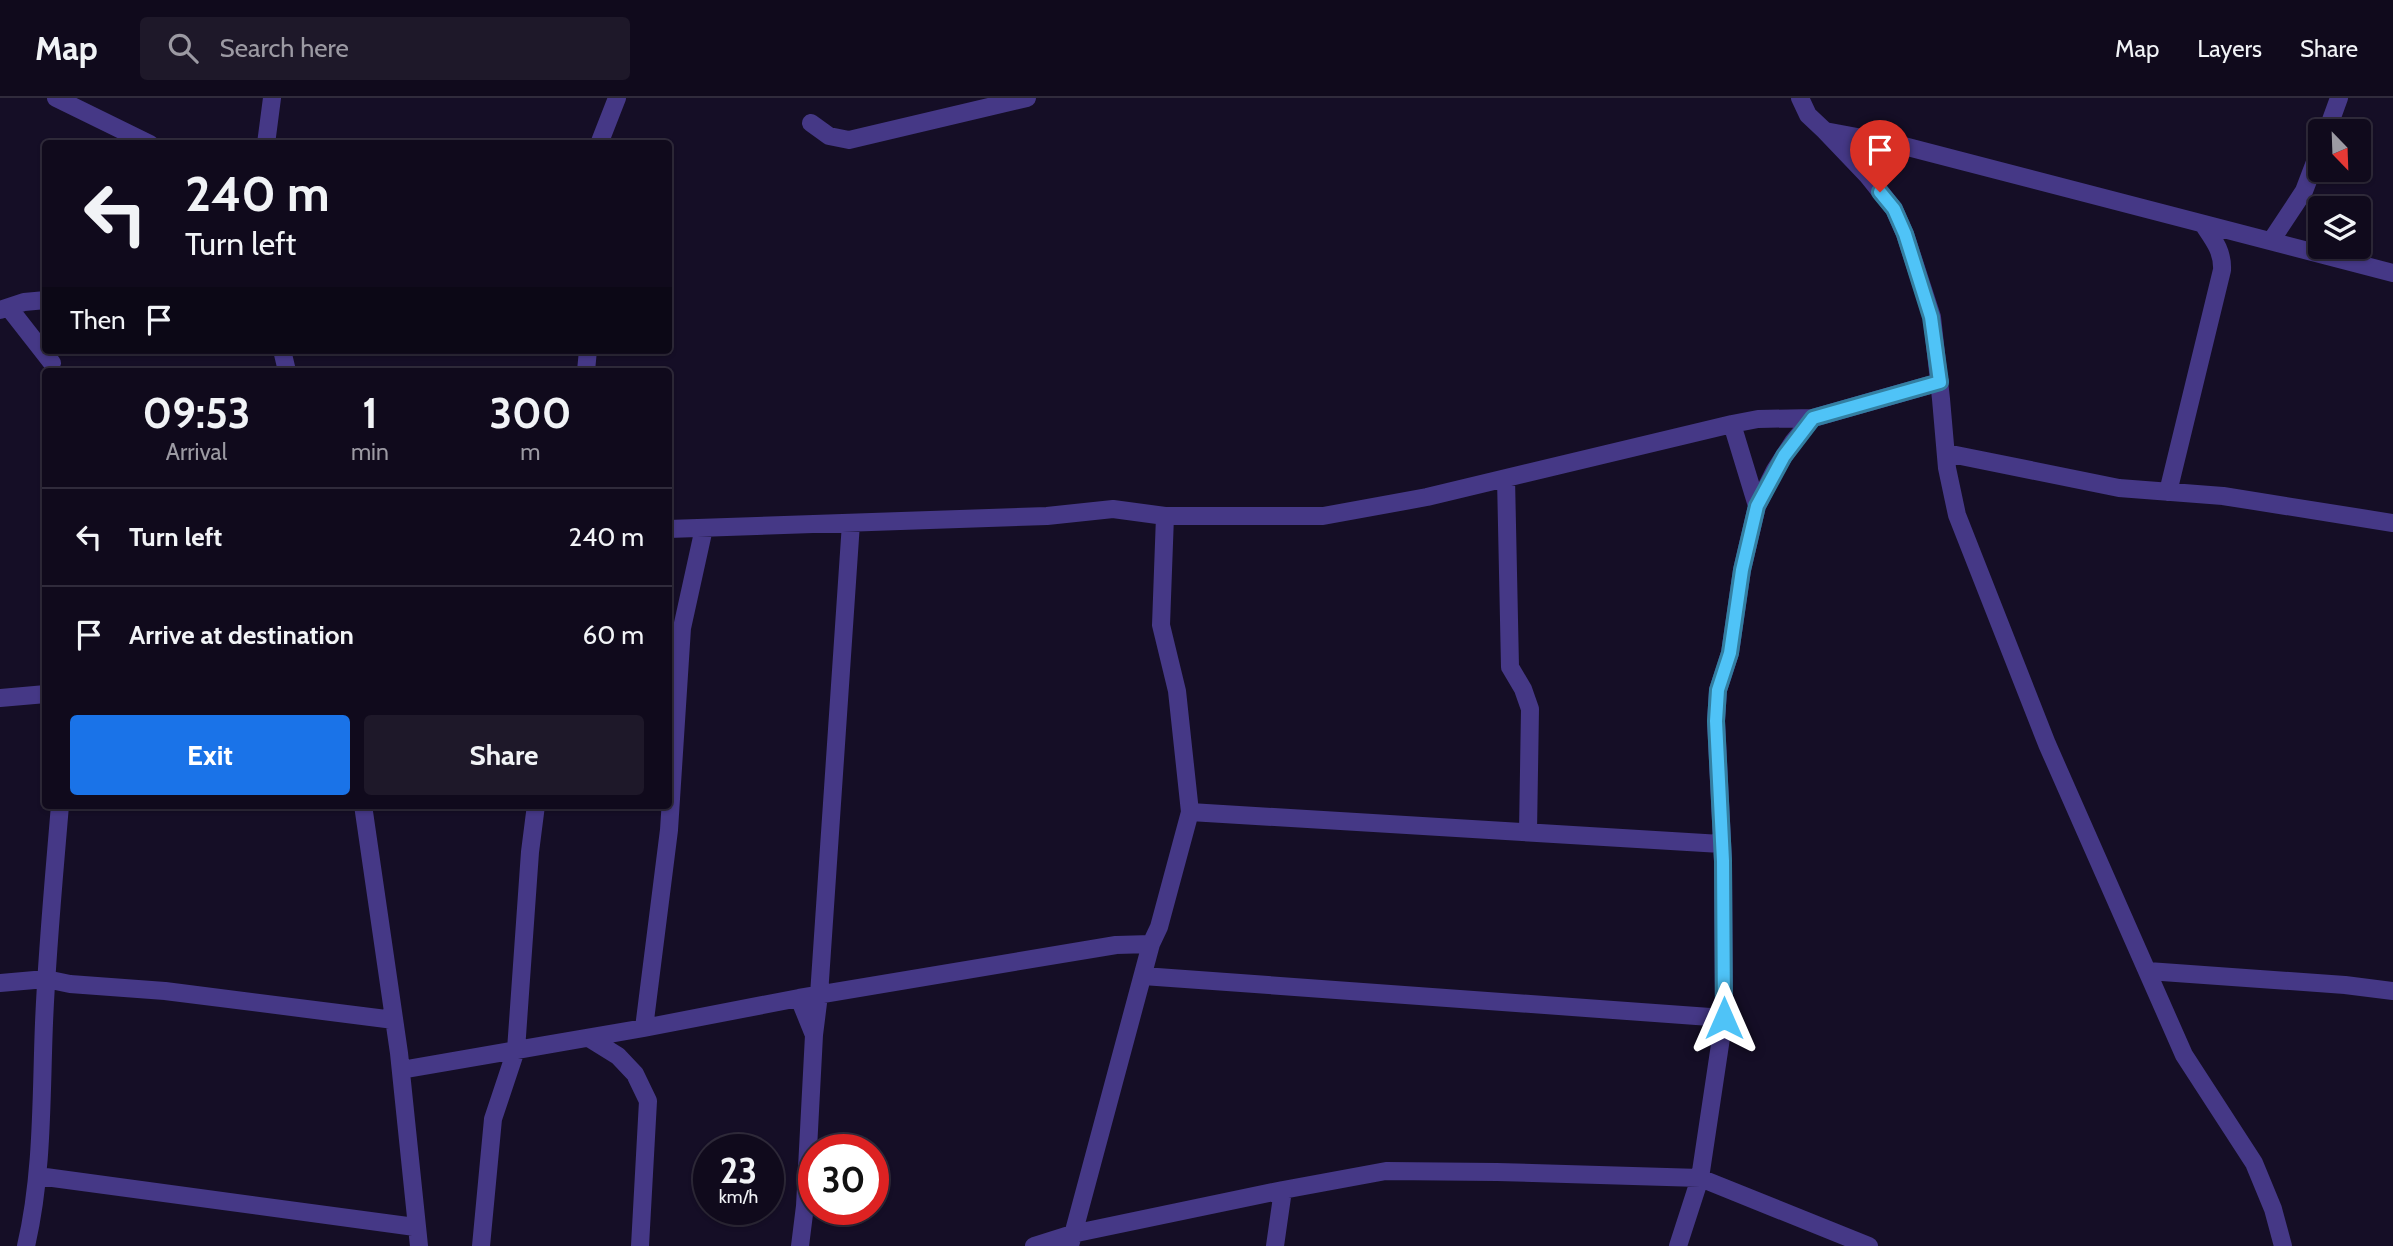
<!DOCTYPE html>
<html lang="en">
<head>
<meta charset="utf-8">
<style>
  body { margin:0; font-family:Cabin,sans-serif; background:#1e1829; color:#f1f3f6; height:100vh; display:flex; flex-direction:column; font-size:26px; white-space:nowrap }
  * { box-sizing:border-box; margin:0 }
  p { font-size:23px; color:#9c9aa3 }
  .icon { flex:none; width:38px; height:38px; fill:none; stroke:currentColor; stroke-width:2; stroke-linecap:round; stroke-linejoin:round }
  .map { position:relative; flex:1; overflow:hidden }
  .details { position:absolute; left:42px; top:270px; width:630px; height:441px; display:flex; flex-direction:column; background:#100a1c; border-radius:7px; box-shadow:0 2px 5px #0004,0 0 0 2px #302b3b }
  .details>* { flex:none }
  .hud { position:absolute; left:42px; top:42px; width:630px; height:214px; border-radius:7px; box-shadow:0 2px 5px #0004,0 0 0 2px #302b3b; background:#100a1c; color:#f1f3f6; overflow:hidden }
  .needle { width:46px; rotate:157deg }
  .fabs { position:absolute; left:2308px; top:21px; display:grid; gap:14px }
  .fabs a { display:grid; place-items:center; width:63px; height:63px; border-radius:7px; background:#100a1c; box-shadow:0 2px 5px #0004,0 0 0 2px #302b3b; font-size:35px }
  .speed { position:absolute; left:693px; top:1036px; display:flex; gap:14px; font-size:35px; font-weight:700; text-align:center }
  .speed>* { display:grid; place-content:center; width:91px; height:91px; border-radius:50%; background:#100a1c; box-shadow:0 2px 5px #0004,0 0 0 2px #302b3b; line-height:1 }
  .speed small { font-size:18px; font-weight:400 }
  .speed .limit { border:10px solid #d22; background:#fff; color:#111 }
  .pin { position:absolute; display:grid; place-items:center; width:60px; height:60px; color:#fff; margin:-72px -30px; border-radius:50% 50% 50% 0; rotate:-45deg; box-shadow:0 0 7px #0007 }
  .pin .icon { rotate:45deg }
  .me { position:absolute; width:77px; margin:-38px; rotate:0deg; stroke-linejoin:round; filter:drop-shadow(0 0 5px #0008) }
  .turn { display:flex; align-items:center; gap:24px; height:147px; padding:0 28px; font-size:32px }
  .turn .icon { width:91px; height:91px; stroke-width:2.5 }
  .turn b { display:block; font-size:49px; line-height:60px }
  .then { display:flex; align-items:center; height:66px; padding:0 28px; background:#0003; gap:14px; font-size:26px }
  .eta { display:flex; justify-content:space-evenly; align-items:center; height:119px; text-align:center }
  .eta b { font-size:42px; font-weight:700; line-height:49px }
  .button { display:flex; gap:14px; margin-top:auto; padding:14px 28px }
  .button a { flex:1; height:80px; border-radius:7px; background:#1a73e8; color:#fff; font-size:28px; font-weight:700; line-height:80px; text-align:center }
  .button a+a { background:#1e1829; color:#f1f3f6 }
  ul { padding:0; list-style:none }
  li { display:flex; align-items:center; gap:21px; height:98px; padding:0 28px; border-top:2px solid #302b3b }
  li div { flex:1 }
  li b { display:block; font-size:26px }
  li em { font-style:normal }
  header { display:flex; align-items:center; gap:42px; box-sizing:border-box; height:98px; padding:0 35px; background:#100a1c; border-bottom:2px solid #302b3b }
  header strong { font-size:33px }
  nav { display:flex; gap:38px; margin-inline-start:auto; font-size:24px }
  .search { width:490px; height:63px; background:#1e1829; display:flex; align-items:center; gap:18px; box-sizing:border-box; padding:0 24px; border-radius:7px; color:#9c9aa3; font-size:26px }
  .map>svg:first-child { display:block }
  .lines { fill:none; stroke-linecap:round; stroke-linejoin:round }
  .street { stroke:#453886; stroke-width:18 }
  .route-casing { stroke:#337fa1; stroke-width:18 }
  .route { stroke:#4fc3f7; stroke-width:12 }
</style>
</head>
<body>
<header>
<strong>Map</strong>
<div class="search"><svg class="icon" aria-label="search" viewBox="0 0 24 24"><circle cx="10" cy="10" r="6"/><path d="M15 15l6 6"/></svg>Search here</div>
<nav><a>Map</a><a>Layers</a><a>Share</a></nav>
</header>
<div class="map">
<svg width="2393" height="1148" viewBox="0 0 2393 1148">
  <rect width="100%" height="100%" fill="#150e26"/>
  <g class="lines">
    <!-- street -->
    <path class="street" d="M56,0l94,46
      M1800,0l8,17 17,16 75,14 493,128
      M811,25l18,13 20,4 178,-42
      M1825,33l42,44 27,34 11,25 27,83 9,82 6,69 10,47 90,229 137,311 70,108 19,46 10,37
      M2327,33l12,-33
      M266,46l6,-46
      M599,46l18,-46
      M2271,143l33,-50 16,-42
      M9,210l43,55
      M0,212l24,-8 22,-2
      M282,252l5,21
      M586,273l2,-21
      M1732,326l25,82
      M1946,355l173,35 104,8 170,27
      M1506,380l4,189 13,22 7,20 -2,123
      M2168,394l54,-222c1,-19 -9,-31 -19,-46
      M668,431l379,-13 66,-7 52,7h158l104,-19 305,-73 26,-5 55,-1 127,-36
      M0,600l46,-4
      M363,707l36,248 20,193
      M1190,714l531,32
      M2148,873l197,14 48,6
      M1143,878l581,42
      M0,885l46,-4 24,5 95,7 229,29
      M799,900l15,37 -9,171 -5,40
      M644,930l25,-198 13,-202 22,-100
      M814,937l5,-40 32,-472
      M589,940l29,18 17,18 13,27 -8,145
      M401,972l243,-42 155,-30 317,-53 35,-1
      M38,1078l377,51
      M1071,1144l80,-298 8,-17 31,-115 -13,-121 -16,-66 4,-109
      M26,1148c17,-73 15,-149 18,-223 3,-73 10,-145 16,-218
      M481,1148l12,-127 23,-69 14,-198 6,-47
      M1034,1148l38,-12 211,-44 103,-19 111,1 203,6 169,68
      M1275,1148l8,-56
      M1678,1148l22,-68 24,-160 -1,-157 -7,-140 2,-31 12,-37 12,-83 15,-64 18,-36 18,-28 20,-24"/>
  </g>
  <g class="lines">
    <!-- route casing -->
    <g class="route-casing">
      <path id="route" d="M1724,920l-1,-157 -7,-140 2,-31 12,-37 12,-83 15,-64 27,-50 29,-38 127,-36 -9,-65 -26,-83 -11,-25 -14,-17"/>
    </g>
    <!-- route -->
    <use href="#route" class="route"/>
  </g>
</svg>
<div class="fabs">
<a><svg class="needle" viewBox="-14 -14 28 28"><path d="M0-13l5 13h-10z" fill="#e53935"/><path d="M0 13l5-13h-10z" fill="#9c9aa3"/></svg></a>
<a><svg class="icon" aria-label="layers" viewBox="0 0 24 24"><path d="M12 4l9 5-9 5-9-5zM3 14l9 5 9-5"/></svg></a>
</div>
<div class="speed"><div>23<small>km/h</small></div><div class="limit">30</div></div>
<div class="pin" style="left:1880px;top:94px;background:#d93025"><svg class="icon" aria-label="arrive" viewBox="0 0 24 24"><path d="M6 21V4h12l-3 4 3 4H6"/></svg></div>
<svg class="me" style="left:1724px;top:920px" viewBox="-20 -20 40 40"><path d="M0-17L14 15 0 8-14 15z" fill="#4fc3f7" stroke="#fff" stroke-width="4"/></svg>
<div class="hud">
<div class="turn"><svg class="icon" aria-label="left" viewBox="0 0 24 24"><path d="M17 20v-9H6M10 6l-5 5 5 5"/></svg><div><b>240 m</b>Turn left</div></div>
<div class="then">Then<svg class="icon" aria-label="arrive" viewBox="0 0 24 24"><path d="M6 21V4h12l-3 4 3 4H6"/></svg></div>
</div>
<section class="details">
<div class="eta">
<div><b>09:53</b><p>Arrival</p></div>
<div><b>1</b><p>min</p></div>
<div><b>300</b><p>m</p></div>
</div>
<ul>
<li><svg class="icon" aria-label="left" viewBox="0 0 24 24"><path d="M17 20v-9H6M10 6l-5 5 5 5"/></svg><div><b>Turn left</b></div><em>240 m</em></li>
<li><svg class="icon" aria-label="arrive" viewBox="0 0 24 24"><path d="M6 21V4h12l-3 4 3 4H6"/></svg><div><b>Arrive at destination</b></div><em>60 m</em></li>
</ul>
<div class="button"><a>Exit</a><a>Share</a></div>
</section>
</div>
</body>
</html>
